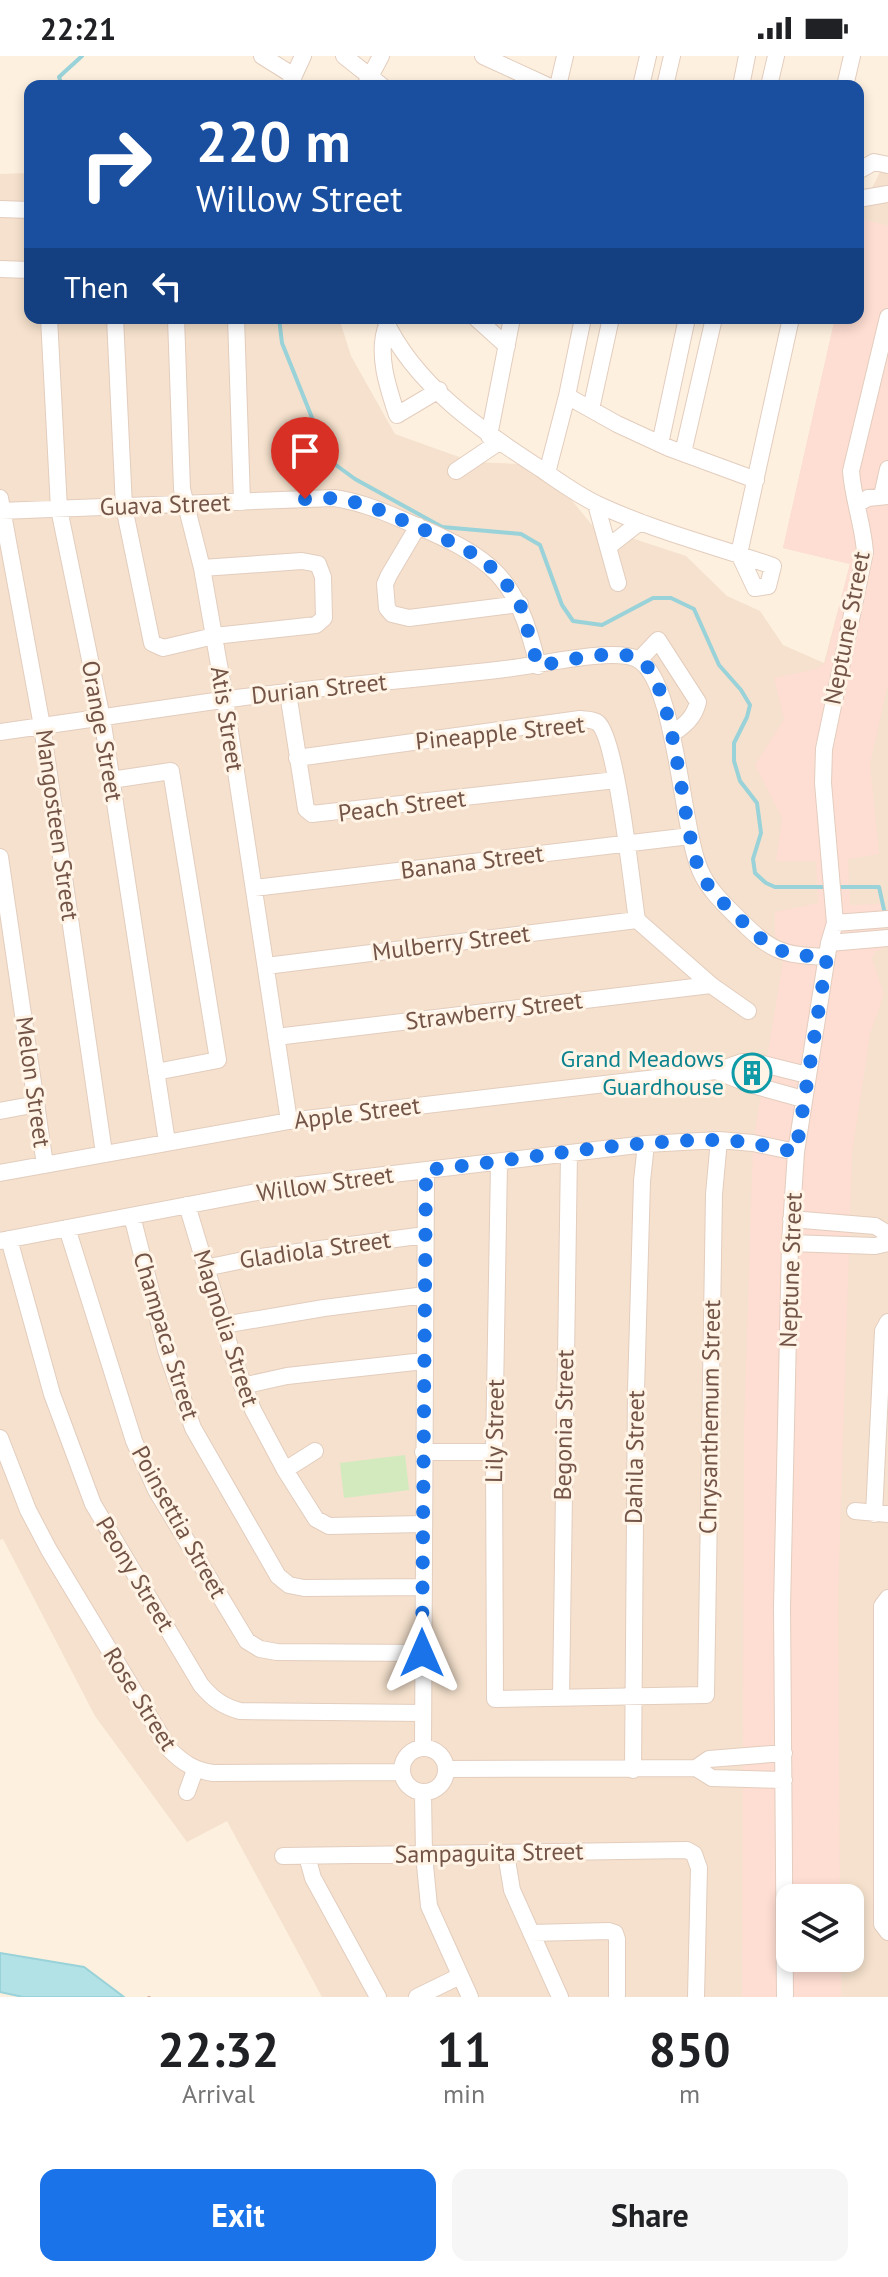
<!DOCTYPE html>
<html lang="en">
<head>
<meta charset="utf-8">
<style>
  body { margin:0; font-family:"PT Sans",sans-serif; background:#f6f6f6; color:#202124; height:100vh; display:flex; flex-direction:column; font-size:30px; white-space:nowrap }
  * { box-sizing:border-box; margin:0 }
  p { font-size:26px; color:#757577 }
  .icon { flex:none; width:44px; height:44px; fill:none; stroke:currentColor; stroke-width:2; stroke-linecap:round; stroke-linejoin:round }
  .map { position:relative; height:1941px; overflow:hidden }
  .details { display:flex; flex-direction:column; background:#fff; flex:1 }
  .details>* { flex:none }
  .banner { position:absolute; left:24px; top:24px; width:840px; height:244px; border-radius:16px; box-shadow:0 4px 12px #0003; background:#1a4fa0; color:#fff; overflow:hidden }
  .buttons { position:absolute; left:776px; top:1828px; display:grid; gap:16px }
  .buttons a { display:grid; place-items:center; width:88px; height:88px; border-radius:16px; background:#fff; box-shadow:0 4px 12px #0003; font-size:40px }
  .pin { position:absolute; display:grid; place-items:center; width:68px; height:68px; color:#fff; margin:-82px -34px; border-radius:50% 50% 50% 0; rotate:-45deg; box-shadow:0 0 8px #0007 }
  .pin .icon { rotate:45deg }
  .me { position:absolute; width:88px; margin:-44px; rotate:0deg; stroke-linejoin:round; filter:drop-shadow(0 0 6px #0008) }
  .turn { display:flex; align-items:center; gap:28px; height:168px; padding:0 40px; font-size:36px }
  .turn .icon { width:104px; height:104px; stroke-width:2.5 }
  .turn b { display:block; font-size:56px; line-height:68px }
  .then { display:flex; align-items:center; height:76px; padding:0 40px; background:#0003; gap:16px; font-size:30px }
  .eta { display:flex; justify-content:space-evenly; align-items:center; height:136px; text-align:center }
  .eta b { font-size:48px; font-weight:700; line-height:56px }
  .action { display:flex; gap:16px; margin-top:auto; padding:16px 40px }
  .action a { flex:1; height:92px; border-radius:16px; background:#1a73e8; color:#fff; font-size:32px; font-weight:700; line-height:92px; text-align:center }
  .action a+a { background:#f6f6f6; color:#202124 }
  .status { display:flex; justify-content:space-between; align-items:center; height:56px; padding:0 40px; background:#fff; direction:ltr }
  .status svg { height:22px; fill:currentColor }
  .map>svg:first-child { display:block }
  .residential { fill:#f5e1cd; fill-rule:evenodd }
  .commercial { fill:#feddd2 }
  .green { fill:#d2eabe }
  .water { fill:#b3e2e6; stroke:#99d2d8; stroke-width:2 }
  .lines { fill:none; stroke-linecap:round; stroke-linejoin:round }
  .stream { stroke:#99d2d8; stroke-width:4 }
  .minor-casing { stroke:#e3cdbe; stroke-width:18 }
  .path { stroke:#d7ae99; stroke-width:3; stroke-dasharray:2 6; stroke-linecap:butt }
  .minor { stroke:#fff; stroke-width:16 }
  .route { stroke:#1a73e8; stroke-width:14; stroke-dasharray:0 25.2 }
  .labels { text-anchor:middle; stroke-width:6; stroke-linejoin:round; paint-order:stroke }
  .street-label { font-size:24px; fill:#735446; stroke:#fff4e6 }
  .culture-label { font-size:24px; fill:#0d838f; stroke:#fff4e6; text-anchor:end }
</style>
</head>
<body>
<div class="status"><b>22:21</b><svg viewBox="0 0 49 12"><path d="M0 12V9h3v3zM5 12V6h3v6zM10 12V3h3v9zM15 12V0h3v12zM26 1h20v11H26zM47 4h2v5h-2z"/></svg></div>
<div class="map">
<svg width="888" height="1941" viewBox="0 0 888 1941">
  <rect width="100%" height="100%" fill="#fdf0df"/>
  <!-- residential -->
  <path class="residential" d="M888,100v1841h-566l-95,-176 -40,21 -92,-126 -92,-177 -3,1v-1366l30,-1v145h309l12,38 44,78 78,28 70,3 49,60 94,31 41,40 33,15 23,34 41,18 26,-99 -67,-16 52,-230h23v-102zM790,1842h60v60h-60z"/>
  <!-- commercial -->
  <path class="commercial" d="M858,162l30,8v458l-18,80 9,90 -31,5 2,46 31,-1 3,44 -9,4 -3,7 12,35 -14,40 -18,120 -14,445 2,299h-50v60h51v39h-99l2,-572 9,-282 33,-200 -11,-6v-25l43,-9 -2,-42h-40l6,-43 -27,-53 29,-46 -10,-41 42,-9 9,-6 25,-99 -67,-16 52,-230h23z"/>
  <!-- green -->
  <path class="green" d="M405,1399l4,35 -65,8 -4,-35z"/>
  <!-- water -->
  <path class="water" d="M0,1897l84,14 40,30h-101l-23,-5z"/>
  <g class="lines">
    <!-- stream -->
    <path class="stream" d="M62,30l-3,-9 23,-21
      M279,262l3,25 47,117 26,19 87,48 79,7 19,11 22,60 11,16 29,4 51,-27h18l23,11 25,56 22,25 9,15 -3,12 -13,26v18l6,20 17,22 4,30 -8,26 2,14 11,10 9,4h52
      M836,831h43l6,27"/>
    <!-- minor casing -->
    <g class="minor-casing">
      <path id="minor" d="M262,0l32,20
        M344,0l38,30
        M483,0l65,30
        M290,28l13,-28
        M365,30l16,-30
        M558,30l7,-30
        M641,30l7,-30
        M665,30l7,-30
        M741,30l6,-30
        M769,30l7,-30
        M845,30l7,-30
        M858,115l16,-9 14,3
        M858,143l30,-5
        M0,153l30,1
        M0,213l30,1
        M49,262l10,191 43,209 65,424
        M115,262l9,189 28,136 11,5 51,-12 102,-11 8,-7 -1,-41 -5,-13 -16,-3 -100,7
        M176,262l6,171 20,79 23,131 64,422
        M236,262l6,184
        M384,262c30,67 98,113 157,151 19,13 38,27 58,36 56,26 116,41 174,61l-5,20 -13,2 -16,-34 52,-236
        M476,262l31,28
        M387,269c-11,28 1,63 10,90l42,-25
        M567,340l50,28 52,24 87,32
        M591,353l20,-91
        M489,380l23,-118
        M660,388l27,-126
        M683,397l31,-135
        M456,415l43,-29
        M547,417l20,-77 16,-78
        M882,440l6,-27
        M0,442l42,228 62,427
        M596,448l22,79
        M857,448l11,-6 20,-2
        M0,455l334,-13c27,4 51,14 76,25 83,35 107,53 128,143
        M418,470l-29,49 -4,9 2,24 5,6 17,4 111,-14
        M608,491l32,-25
        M639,604l19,-20 40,62c-4,16 -13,23 -26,32
        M288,637l18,116 6,5 304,-34
        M0,676c74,-11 148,-22 222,-32 94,-13 189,-20 283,-31 30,-3 108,-22 132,-10 39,19 44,168 63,211 8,19 23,33 37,47 34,34 42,38 90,40
        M297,702l283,-39c6,1 13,0 18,4 19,16 34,165 39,197l74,65 37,26
        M111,724l60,-9 47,289 -62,12
        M0,801l45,308
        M254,832l436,-52
        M835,867l53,-4
        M829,887l59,-5
        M266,910l371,-46
        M276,981l435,-52
        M716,1015l33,13 54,15
        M0,1055l37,-7
        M499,1107l-5,289 1,247 211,-4 8,-501 5,-54
        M0,1117l289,-52 427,-50 26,-9h13l52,13
        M187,1149l46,152 20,53 32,60 31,49 13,7 93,-2
        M132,1160l34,134 27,78 85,148 11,9 15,3 118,-1
        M791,1163l84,7 13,8
        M67,1172l67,213 22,49 91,151 13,8 17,3 145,1
        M9,1183l43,155 41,110 108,181c12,14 21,21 39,26l183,2
        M0,1185l283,-54 363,-43 73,-4 34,3 43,9
        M790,1187l85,3 13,-3
        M205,1212l48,-10 172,-23
        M223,1269l101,-17 101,-13
        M242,1330l45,-10 137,-15
        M0,1382l28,72 21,40 120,199c14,14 25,21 44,24l188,-1
        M423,1396h71
        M285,1414l30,-19
        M855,1455l33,3
        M874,1458l9,-183 5,-9
        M888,1542l-6,8v318l6,8
        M561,1642l8,-545
        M402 1714a22 22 0 1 1 44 0a22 22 0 1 1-44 0Z
        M423,1692l3,-578
        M446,1713l250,-1
        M633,1714l3,-379 6,-210 4,-37
        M784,1724l-72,-2 -16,-10 13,-9 75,-6
        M187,1736l8,-22
        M423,1737l1,62 5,51 41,91
        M506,1798l6,36 48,107
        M283,1800l404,-6 7,4 5,14 -3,129
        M307,1800l6,22 65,119
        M531,1877l78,-2 6,2 2,6v58
        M417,1941l43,-21
        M785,1941l-3,-390 8,-364 6,-91 33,-209 6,-20 -12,-140 1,-34 41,-197c-2,-28 -12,-53 -14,-81l37,-154"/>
    </g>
    <!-- path -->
    <path class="path" d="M149,1941v-1"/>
    <!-- minor -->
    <use href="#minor" class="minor"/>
  </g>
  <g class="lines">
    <!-- route -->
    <path class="route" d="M305,443l29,-1 34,7 88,39 28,16 21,22 15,22 18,62c24,-4 80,-20 102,-6 36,24 41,165 59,209 8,19 23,33 38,47 34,34 41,39 90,41l-31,195c-26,-5 -52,-12 -79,-12 -97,0 -194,20 -291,30l-4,483"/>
  </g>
  <!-- icons -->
  <defs>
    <g id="building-ring" transform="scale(2)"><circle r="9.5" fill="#fff4e6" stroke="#0f9aa8" stroke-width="1.5"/><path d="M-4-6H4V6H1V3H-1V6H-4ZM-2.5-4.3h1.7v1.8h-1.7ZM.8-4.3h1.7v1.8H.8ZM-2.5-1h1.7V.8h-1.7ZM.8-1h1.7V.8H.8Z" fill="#0f9aa8"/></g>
  </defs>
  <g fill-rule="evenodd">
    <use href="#building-ring" x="752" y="1017"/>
  </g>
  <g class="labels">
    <!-- street labels -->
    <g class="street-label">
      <text transform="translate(165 449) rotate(-2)" y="8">Guava Street</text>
      <text transform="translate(847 572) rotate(-79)" y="8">Neptune Street</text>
      <text transform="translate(319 633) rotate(-6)" y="8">Durian Street</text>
      <text transform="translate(227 663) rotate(81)" y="8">Atis Street</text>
      <text transform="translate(102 675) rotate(80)" y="8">Orange Street</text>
      <text transform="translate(500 677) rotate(-6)" y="8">Pineapple Street</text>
      <text transform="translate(402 750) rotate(-7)" y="8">Peach Street</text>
      <text transform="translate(57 769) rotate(82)" y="8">Mangosteen Street</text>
      <text transform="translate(472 806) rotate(-7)" y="8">Banana Street</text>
      <text transform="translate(451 887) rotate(-7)" y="8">Mulberry Street</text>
      <text transform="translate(494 955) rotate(-7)" y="8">Strawberry Street</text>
      <text transform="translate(33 1026) rotate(82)" y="8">Melon Street</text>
      <text transform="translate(357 1057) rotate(-7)" y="8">Apple Street</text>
      <text transform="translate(325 1128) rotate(-8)" y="8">Willow Street</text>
      <text transform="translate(315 1194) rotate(-8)" y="8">Gladiola Street</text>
      <text transform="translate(791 1214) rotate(-88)" y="8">Neptune Street</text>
      <text transform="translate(226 1272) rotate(72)" y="8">Magnolia Street</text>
      <text transform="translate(166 1280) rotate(73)" y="8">Champaca Street</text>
      <text transform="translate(710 1361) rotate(-89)" y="8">Chrysanthemum Street</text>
      <text transform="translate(564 1369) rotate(-89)" y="8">Begonia Street</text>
      <text transform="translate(495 1375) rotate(-89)" y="8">Lily Street</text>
      <text transform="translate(635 1401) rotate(-89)" y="8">Dahila Street</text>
      <text transform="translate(179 1466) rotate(61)" y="8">Poinsettia Street</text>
      <text transform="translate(135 1518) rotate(59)" y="8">Peony Street</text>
      <text transform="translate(140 1643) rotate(58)" y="8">Rose Street</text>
      <text transform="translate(489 1797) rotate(-1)" y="8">Sampaguita Street</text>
    </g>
    <!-- culture labels -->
    <g class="culture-label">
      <text x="724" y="1011">Grand Meadows<tspan x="724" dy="28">Guardhouse</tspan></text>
    </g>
  </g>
</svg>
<div class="buttons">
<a><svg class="icon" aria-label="layers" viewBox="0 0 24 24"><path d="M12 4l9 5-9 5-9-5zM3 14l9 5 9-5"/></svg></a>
</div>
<div class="pin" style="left:305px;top:443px;background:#d93025"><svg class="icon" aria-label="arrive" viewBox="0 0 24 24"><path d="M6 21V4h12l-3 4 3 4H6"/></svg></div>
<svg class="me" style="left:422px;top:1597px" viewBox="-20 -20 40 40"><path d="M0-17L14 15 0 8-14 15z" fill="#1a73e8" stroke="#fff" stroke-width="4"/></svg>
<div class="banner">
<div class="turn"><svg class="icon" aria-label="right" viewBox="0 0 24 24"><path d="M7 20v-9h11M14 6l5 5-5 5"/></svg><div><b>220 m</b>Willow Street</div></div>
<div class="then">Then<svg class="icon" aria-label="left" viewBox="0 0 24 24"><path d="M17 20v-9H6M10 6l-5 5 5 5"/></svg></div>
</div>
</div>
<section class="details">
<div class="eta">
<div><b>22:32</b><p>Arrival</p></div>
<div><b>11</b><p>min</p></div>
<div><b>850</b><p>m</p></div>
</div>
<div class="action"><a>Exit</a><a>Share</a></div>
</section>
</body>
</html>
